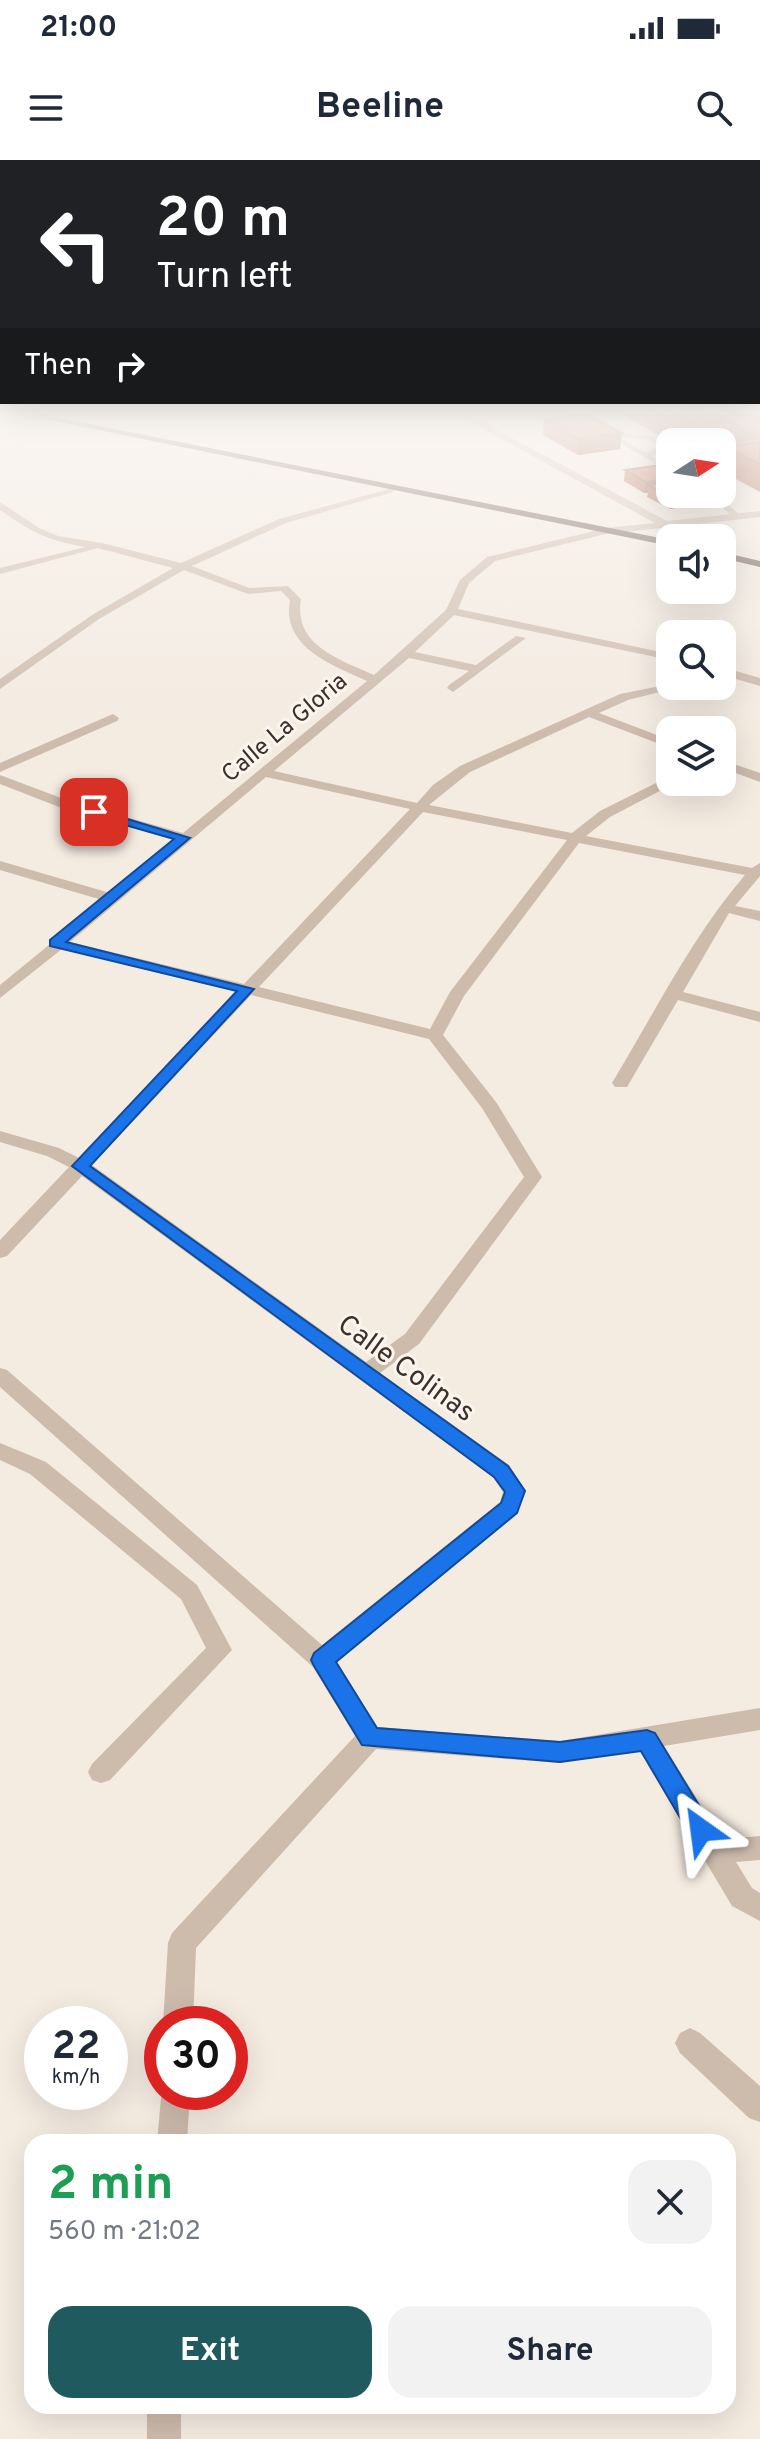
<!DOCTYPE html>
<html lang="en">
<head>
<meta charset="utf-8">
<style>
  body { margin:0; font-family:Overpass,sans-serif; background:#f2f2f3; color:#1f2937; height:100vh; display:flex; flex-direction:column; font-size:30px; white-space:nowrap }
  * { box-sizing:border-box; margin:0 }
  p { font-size:26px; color:#747a83 }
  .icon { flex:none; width:44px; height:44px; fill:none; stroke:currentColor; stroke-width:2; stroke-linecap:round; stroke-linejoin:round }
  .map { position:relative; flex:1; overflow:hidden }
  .details { position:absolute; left:24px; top:1974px; width:712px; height:280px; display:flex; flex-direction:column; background:#fff; border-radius:24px; box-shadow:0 8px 32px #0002 }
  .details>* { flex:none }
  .guide { position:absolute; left:0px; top:0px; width:760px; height:244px; box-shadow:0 8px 32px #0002; background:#202124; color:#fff; overflow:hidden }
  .needle { width:52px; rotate:78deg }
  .buttons { position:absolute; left:656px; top:268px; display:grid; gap:16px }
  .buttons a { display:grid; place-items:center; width:80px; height:80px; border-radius:16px; background:#fff; box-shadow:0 8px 32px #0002; font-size:40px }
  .speed { position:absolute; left:24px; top:1846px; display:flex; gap:16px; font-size:40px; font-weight:700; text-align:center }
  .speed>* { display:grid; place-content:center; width:104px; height:104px; border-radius:50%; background:#fff; box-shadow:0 8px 32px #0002; line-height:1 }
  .speed small { font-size:20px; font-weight:400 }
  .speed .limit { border:12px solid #d22; background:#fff; color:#111 }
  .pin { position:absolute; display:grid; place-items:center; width:68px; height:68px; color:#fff; margin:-34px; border-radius:16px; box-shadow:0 4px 12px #0006 }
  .me { position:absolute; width:88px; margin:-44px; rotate:329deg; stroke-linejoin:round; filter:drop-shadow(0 0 6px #0008) }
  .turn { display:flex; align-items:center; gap:28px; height:168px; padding:0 24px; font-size:36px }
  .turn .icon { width:104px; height:104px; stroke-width:2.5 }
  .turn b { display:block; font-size:56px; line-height:68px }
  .then { display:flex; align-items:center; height:76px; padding:0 24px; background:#0003; gap:16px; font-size:30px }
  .round { display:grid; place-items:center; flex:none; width:84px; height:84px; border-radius:24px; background:#f2f2f3 }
  .summary { display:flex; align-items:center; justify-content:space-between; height:136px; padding:0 24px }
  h1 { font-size:48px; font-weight:700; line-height:60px; color:#1e9e55 }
  .button { display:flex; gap:16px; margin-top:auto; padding:16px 24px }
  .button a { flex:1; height:92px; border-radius:24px; background:#1f5a5e; color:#fff; font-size:32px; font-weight:700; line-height:92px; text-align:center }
  .button a+a { background:#f2f2f3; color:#1f2937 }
  .status { display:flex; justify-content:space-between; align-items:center; height:56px; padding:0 40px; background:#fff; direction:ltr }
  .status svg { height:22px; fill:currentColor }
  header { display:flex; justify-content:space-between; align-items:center; height:104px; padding:0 24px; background:#fff; font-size:36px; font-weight:700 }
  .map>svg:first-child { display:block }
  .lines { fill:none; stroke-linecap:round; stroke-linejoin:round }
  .service { fill:#cdbbac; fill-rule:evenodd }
  .minor { fill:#cdbbac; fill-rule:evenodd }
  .trunk { fill:#6c584f; fill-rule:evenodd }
  .wall { fill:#ac5a40 }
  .shaded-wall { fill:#8c4a34 }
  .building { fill:#c8694b; stroke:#8c4a34; stroke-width:2 }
  .route { fill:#1a73e8; stroke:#114b97; stroke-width:2 }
  .labels { text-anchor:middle; stroke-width:6; stroke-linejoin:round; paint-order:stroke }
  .far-street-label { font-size:24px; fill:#3b302b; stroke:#fbf5ee }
  .street-label { font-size:28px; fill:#3b302b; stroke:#fbf5ee }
</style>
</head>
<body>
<div class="status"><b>21:00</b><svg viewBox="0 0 49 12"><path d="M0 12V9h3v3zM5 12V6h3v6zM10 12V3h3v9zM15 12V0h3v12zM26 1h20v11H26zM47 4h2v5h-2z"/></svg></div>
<header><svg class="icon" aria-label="menu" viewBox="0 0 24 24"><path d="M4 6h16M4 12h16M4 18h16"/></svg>Beeline<svg class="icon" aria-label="search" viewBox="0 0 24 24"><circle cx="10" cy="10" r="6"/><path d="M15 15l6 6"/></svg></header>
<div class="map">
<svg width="760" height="2279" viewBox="0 0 760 2279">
  <rect width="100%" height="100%" fill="#f4ebe1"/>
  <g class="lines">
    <!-- service -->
    <path class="service" d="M572,255c14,0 22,10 34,15 21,8 37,0 62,13l-2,8 -15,5 19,11v5zM616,276l32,3 13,7 -15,7z
      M707,334h9l24,21 -7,2z"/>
    <!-- minor -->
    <path class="minor" d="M458,255h11l198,106 93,-10v6l-87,10 12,11h-11l-12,-10 -56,6 -111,27 -26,22 -11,26 212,45v6l-216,-45 -39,37 61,13 40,-29 10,2 -73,54 -6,-4 2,-3 20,-14 -60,-13 -135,113 143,32 16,-18 27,-19 160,-72 50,-10 13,2 -55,14 -29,13 71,27v8l-81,-31 -119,55 -41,33 143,28 28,-22 70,-35v6l5,1 -65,34 -24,19 166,32 8,-5v13l-25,30 25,5v10l-31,-8 -46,79 77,20v10l-82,-22 -51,87h-12l-3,-4c43,-71 79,-145 133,-208l-166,-32 -115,153 -21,39 53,67 46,75 -123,167 -39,29 129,92 17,26 -9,22 -180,149 40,65 183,14 200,-33v22l-96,16 58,93 38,-3v24l-24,2 16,26 8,5v28l-28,-15 -93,-156 -79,13 -184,-14 -180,199 -3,76h-30l5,-81 4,-10 183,-197 -42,-69 -313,-280v-19l7,2 315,275 178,-143 3,-10 -10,-15 -411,-301 -75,80 -7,2v-18l69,-73 -22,-11 -47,-14v-11l59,17 20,10 158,-166 -175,-43 -62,49v-13l49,-40 1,-5 6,-1 46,-39 -102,-30v-9l110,32 65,-53 -116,-33 -59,-23v-9l69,26 114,32 184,-152c-35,-16 -86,-34 -77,-81l-9,-9 -33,3 -64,-24 -85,49 -99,70v-10l92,-64 81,-47 -75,-20 -98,26v-6l86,-21c-38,-6 -55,-15 -86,-37v-8l39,26 19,8 44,7 79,20 98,-44 114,-31v4l-107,31 -94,43 57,22 39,-2 13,13c-8,46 38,60 73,76l72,-65 14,-30 27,-23 119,-29 49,-5zM266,617l144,32 -166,175 -174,-42zM423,652l144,28 -117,152 -20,37 -171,-42zM251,835l178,44 53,69 42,69 -119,157 -39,28 -274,-197z
      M722,507l38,11v8l-38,-11z
      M113,554l6,4 -2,3 -117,51v-9z
      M722,600l38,13v9l-38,-14z
      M0,1283l46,19 151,123 35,65 -122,130 -9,3 -9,-3 -4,-8 4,-8 114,-116 -25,-49 -151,-125 -30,-14z
      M690,1868l10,5 60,53v36l-11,-4 -69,-65 -5,-10 5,-10z
      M162,1927v5h28l-3,50h-30z
      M147,2246h34v33h-34z"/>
    <!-- trunk -->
    <path class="trunk" d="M25,255h19l626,125v6z
      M722,392l38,9v6l-38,-9z"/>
  </g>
  <!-- wall -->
  <path class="wall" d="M623,255h137v77l-37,-20 -1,-30h-51z
    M544,259l76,30 -42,6 -35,-20z
    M625,310l45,24 42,8 -42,7 -23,-12 1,-4h-4l-20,-12z"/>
  <!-- shaded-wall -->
  <path class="shaded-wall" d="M760,264v25l-22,3 3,-25z
    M622,273l-2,16 -42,6 1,-16z
    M670,318v11l-22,-4v8h-4l2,-11z
    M692,334h21l-1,8 -42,7 1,-12z"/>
  <!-- building -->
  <path class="building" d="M576,255h13l33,18 -43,6 -35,-20z
    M643,255h50l46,26 21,-3v4l-34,5 -2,11h-2v-16h-30z
    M720,255h40v9l-19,3z
    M760,282v22l-34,-17z
    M661,305l9,4v9l-24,4 -21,-12z
    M670,322v12h22l-21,3 -23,-12z"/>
  <!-- sky -->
  <linearGradient id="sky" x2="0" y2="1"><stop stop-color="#7eb2d2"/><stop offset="0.44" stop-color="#faf6f2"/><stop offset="1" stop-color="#faf6f2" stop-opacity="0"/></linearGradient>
  <rect width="760" height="574" fill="url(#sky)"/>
  <!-- route -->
  <path class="route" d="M94,649l96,29 -124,104 188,47 -164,177 418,300 17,25 -8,22 -181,149 41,66 183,14 87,-12 8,3 54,89 4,8 -4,8 -8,3 -9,-3 -51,-87 -81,11 -198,-17 -48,-79 -3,-6 3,-7 187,-150 4,-11 -11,-15 -422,-311 165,-175 -187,-45v-6l124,-101 -84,-24 -2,-3z"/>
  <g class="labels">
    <!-- far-street labels -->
    <g class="far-street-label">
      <text transform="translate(284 567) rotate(-40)" y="8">Calle La Gloria</text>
    </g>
    <!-- street labels -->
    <g class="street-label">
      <text transform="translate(407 1207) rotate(36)" y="10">Calle Colinas</text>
    </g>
  </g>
</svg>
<div class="buttons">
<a><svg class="needle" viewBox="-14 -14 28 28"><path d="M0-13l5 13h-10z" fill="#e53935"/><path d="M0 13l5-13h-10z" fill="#747a83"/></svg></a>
<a><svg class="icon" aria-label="sound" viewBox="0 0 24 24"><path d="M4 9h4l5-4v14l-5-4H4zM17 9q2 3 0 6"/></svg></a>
<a><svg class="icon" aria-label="search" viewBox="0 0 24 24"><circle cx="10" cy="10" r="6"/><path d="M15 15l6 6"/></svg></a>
<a><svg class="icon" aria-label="layers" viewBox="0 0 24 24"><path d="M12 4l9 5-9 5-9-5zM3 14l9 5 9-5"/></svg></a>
</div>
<div class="speed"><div>22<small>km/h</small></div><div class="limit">30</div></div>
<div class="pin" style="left:94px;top:652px;background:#d93025"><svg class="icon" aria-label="arrive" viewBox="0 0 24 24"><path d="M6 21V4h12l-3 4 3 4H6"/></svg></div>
<svg class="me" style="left:701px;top:1670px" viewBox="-20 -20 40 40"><path d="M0-17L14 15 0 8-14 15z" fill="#1a73e8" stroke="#fff" stroke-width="4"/></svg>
<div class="guide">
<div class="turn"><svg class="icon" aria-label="left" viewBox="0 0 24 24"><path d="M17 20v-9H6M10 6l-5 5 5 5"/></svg><div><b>20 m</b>Turn left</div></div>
<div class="then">Then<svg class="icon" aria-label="right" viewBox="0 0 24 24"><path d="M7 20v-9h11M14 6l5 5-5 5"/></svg></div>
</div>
<section class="details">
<div class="summary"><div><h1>2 min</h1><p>560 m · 21:02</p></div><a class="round"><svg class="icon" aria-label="close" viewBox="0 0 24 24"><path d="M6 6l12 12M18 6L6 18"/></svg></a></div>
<div class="button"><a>Exit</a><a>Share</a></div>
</section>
</div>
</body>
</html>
